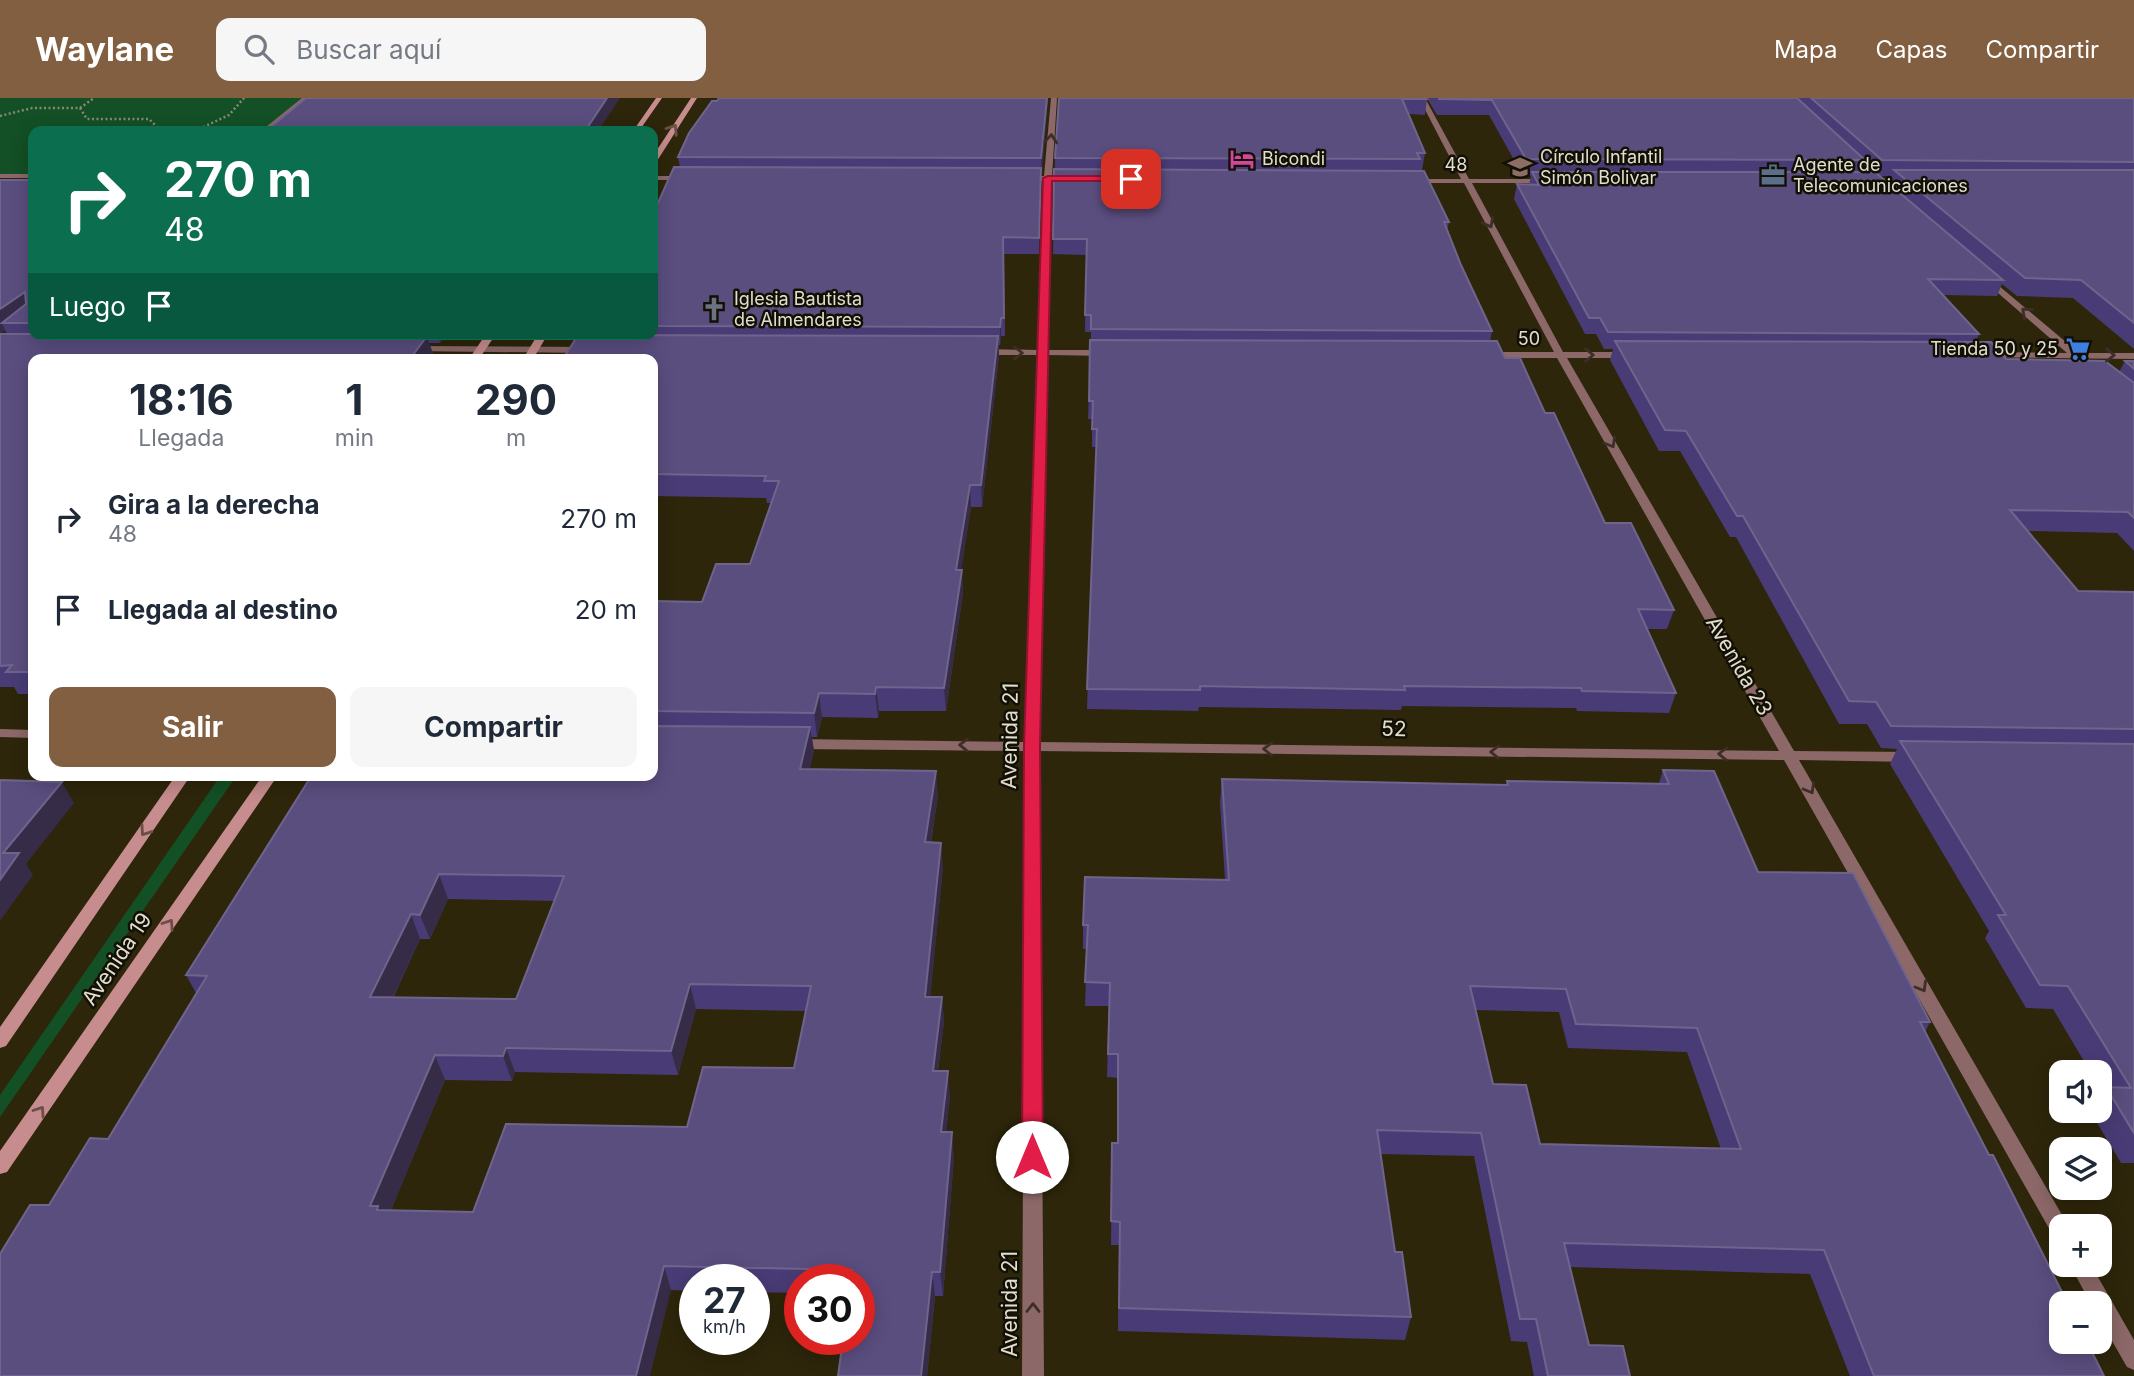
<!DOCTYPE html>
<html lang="es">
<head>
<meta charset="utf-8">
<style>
  body { margin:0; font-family:Inter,sans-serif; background:#f6f6f7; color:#1f2937; height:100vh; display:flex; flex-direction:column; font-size:26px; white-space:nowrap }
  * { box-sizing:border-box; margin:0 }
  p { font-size:23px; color:#747a83 }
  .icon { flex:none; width:38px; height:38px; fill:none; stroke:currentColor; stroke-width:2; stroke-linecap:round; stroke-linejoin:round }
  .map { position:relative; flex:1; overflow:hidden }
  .drawer { position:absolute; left:28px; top:256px; width:630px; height:427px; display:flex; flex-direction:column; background:#fff; border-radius:14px; box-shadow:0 4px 18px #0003 }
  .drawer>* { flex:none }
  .hud { position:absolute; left:28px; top:28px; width:630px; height:214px; border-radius:14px; box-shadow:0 4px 18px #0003; background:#0b6e4f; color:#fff; overflow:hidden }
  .fabs { position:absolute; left:2049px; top:962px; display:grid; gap:14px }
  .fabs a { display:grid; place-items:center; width:63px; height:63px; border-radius:14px; background:#fff; box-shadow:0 4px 18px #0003; font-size:35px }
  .speed { position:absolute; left:679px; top:1166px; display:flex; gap:14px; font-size:35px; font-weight:700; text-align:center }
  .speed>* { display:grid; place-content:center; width:91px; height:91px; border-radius:50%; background:#fff; box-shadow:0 4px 18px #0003; line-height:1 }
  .speed small { font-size:18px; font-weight:400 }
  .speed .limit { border:10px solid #d22; background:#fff; color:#111 }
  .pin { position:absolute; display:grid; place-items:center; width:60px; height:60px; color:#fff; margin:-30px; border-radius:14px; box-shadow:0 4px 10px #0006 }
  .me { position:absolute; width:77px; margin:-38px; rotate:0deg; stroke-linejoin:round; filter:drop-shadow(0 0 5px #0008) }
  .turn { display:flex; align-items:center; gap:24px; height:147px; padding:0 21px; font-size:32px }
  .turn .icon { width:91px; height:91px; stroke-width:2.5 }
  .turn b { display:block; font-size:49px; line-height:60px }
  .then { display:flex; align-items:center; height:66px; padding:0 21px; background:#0003; gap:14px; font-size:26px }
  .eta { display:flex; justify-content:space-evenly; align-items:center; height:119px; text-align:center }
  .eta b { font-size:42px; font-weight:700; line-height:49px }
  .button { display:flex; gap:14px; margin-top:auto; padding:14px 21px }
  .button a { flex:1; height:80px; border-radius:14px; background:#815f40; color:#fff; font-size:28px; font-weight:700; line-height:80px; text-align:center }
  .button a+a { background:#f6f6f7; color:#1f2937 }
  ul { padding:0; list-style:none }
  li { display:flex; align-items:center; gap:21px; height:91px; padding:0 21px }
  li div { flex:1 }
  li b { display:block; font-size:26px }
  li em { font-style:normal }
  header { display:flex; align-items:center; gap:42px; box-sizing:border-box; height:98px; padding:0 35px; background:#815f40; color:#fff }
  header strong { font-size:33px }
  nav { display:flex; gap:38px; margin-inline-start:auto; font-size:24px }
  .search { width:490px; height:63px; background:#f6f6f7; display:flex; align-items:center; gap:18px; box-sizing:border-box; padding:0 24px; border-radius:14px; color:#747a83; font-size:26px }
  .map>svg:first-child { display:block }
  .green { fill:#135025 }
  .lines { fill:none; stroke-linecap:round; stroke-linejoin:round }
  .path { stroke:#8c8771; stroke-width:2.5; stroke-dasharray:2 2.5; stroke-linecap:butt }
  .street { fill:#8d6868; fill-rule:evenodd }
  .secondary { fill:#c78c8d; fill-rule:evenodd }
  .wall { fill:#493c76; fill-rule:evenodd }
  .shaded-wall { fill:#372c47 }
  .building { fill:#5a4e7f; stroke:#6f648c; stroke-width:2; fill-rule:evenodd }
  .oneway { stroke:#6c4e49 }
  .oneway2 { stroke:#3d2e28 }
  .route { fill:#e11d48; stroke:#92132f; stroke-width:2 }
  .labels { text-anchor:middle; stroke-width:5; stroke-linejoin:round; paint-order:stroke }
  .far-poi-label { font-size:18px; fill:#e2dece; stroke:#120f05; text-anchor:start }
  .far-street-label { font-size:18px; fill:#e2dece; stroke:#120f05 }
  .street-label { font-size:21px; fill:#e2dece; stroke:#120f05 }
</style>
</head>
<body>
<header>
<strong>Waylane</strong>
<div class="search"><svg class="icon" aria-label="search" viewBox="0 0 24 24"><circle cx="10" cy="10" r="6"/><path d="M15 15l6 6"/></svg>Buscar aquí</div>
<nav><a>Mapa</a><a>Capas</a><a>Compartir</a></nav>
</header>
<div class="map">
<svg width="2134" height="1278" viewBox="0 0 2134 1278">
  <rect width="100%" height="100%" fill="#2d260b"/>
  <!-- green -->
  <path class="green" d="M0,0h306l-42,33h-231v45h-33z
    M221,677h16l-237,342v-22z"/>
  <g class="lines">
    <!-- path -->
    <path class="path" d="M80,10l7,11h62l12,12
      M0,18l32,-8h48l14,-10
      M195,33l34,-16 15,-17"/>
    <!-- street -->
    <path class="street" d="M302,0h7l-41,33h-7z
      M1051,0h6l-5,78 19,1 4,2 -4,2h-19l-4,169h60l5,3 -5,3 -60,-1 -9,387 740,9 -222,-393h-72l-5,-3 5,-3h69l-90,-169h-54l-4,-2 4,-2h51l-42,-81h6l44,81h78l4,2 -4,2h-75l91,169h67l5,3 -5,3h-63l227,393 118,1 7,5 -7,5 -113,-2 270,467h-7v15l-7,-3 -271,-479 -745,-9 5,625h-22l3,-625 -230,-2 -7,-5 7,-5 230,3 13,-387h-57l-5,-3 5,-3 57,1 6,-169 -22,-1 -4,-2 4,-2h22z
      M0,76h33v4h-33z
      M653,78h33l4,2 -4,2h-33z
      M1986,177l93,78h55v6l-151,-2v-4l3,-1 81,1 -84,-73 -1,-2z
      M414,248l173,1 5,3 -5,3 -176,-2v-4z
      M0,631l33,1v8l-33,-1z
      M2070,1167h21l43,75v30l-7,-3 -27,-47v-16h-9z"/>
    <!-- secondary -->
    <path class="secondary" d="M656,0h6l-23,33h-6z
      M691,0h6l-40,63 -4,2v-7z
      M486,236h10l-17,25h-10z
      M538,236h10l-15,25h-10z
      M176,677h15l-185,271 -6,2v-21z
      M263,677h15l-271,397 -7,2v-23z"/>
  </g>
  <!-- wall -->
  <path class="wall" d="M719,0h329l-7,76 -2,80h-35l1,82h-4l-1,9h-1v11l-17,151h-11l-10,63 2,23 -17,118h-67l-1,7 -56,-1 -5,20h-5l2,14 -5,19 129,25 -7,48 12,24 -13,130h12l2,25 -6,49 12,25 -4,36 8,25 -11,139h-8l-8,80h-89l21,-97h-59v14l-46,-1v-13h-59v12l-24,-1 -622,-85 59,-66 88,-146 -10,-18 467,-200v-174l49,1 48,-38 21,-61h-4l-1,-5 -113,-2v-137l-66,-25h66v-120l27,-47 -2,-10zM448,801l107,2 -39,98 -123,-1 27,-59h10zM696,911l110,2 -12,57 -107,59 -214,85 -82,-2 54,-130 67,1 3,-9 163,3z
    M1059,0l368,1 -2,16 -16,-1 16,39 -3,17h-4v1l31,51 -2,8 14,35 31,66 -2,10 15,17 40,55 60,110 69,87 -7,19h-20l29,64 -7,20 -92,-2 -1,-3 -174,-2 -1,4 -202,-3 -1,4 -111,-2 9,-262h-4v-28h-4l3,-87h-6l1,-77 -33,-1 2,-96z
    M1427,0h707v251l-61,-51 -56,-2 -15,-12 -5,12 -54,-1 36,39 -3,8 30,17 113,13 6,-11h9v190l-17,-18 -89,-2 50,60 56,1v571h-13l-31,-52h10v-16l2,-3 -2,-4v-15h-9l-38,-64 -27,-1 -41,-70 4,-7 -99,-167 7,-15 -16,-1 -14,-24h-28l-103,-187h-6l-50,-86h-21l-49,-91 3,-11h-9l-8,-15h-11l-71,-135 3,-15 12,1 2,-9h-8l-34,-61h-52zM1863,67l9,7h-11zM1880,78h12l-3,8z
    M0,82l33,143v11h414l-7,9h-11l4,11 -4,5h-396v335h-15l-4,-7h-14v-353h7l-2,-4 -5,4z
    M1663,672l95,102 172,150 -5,10 179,344h-254l-40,-102 -240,-7 19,78 41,31h-96l-7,-34 -16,-1 -37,-185 -93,-2 14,98 16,65 -6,23 -287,-9 1,-86h-8l1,-79 5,-23 1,-65 -11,-1 2,-71h-24l2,-57h-4v-24l142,-46 -5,-76 2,-24 284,6 1,-4 152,2zM1476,912l83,2 9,36 119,4 34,97 -181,-5 -47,-60z"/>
  <!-- shaded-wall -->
  <path class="shaded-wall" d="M607,0h13l-22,33h-13z
    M1047,0h1l-6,76 -1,-16z
    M1041,70v16l-2,70v-16z
    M25,194l8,18 -31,13 3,7 -5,4v-25z
    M1001,220v18l-1,9v-18z
    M438,236h9l-7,9z
    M427,238l6,18 -4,5h-19z
    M998,238l1,20 -17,151 -1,-22z
    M970,387l1,22 -13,86 -2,-23z
    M962,472l1,23 -17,118 -2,-23z
    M876,589l3,24 -1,7 -3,-24z
    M819,595l3,24 -5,20 -3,-24z
    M810,629l4,24 -10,43 -4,-25z
    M936,673l2,24 -11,72 -2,-25z
    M62,684l12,21 -48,61 7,11 -33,46v-41l3,-27z
    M941,745l2,24 -15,155 -3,-25z
    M439,776l9,25 -18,40 -10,-24z
    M411,816l9,25 -39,83 -11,-25z
    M690,886l6,25 -18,66 -7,-24z
    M942,899l2,25 -9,73 -2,-24z
    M506,950l9,24 -3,9 -9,-25z
    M435,957l10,25 -59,142 -16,-16z
    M948,973l2,25 -6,60 -3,-24z
    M952,1034l2,25 -11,139 -3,-24z
    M664,1168l7,24 -21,86h-14z
    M932,1174l3,24 -8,80h-6z"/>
  <!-- building -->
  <path class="building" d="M306,0h301l-22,33h-319z
    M719,0h328l-6,60 -363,-1 11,-24 23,-32h5z
    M1059,0h367l1,1h-25l23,54h-8l3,6 -365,-1z
    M1439,0h358l68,62 -339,-1 -34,-59 -53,-1z
    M1811,0h323v64l-252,-2z
    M674,69l367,1 -2,70 -36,-1 1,81h-3l-1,9 -347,-1v-112z
    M1054,71l370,2 25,51h-5l17,43 31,66 -401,-2v-14h-6l2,-76h-34z
    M1894,72h240v153l-53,-43 -56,-2z
    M1532,74h343l128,108 -75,-1 51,55 -371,-2 -8,-14h-11l-72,-134 22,1z
    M0,82h33v143h-31l24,-19 -1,-12 -25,17z
    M0,236h33l394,2 -17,23h-377v313h-27l6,-7 -12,1z
    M578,237l420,1 -17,149h-11l-14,85h6l-18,118 -68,-1 -1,7 -56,-1 -5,20 -161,-2v-110l49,1 14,-38h34l29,-83h-15l2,-5 -113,-2v-115h-90z
    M1090,242l407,1 8,17h15l25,55h9l51,110h26l43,87 -36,-1 38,84 -94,-2 -1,-3 -177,-2 1,4 -205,-4v4l-113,-1 10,-260h-5l1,-28h-4z
    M1615,243l376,1 15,17 99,2 29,22v135l-6,-6 -118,-2 68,81 56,1v137l-243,-3 -15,-24 -27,-1 -106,-185h-6l-51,-85 -21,-1z
    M2125,263h9v8z
    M653,628l157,1 -10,42 136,2 -11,71 16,1 -16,154h17l-9,74h15l-7,61h11l-12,140h-8l-11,104h-83l5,-37h16v-60h-8l1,-9 -188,-4 -28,110h-636v-122l30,-49h19l41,-67 18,1 99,-163 -21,-1 126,-200h341zM439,776l125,2 -48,123 -146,-2 41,-83 9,1zM690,886l121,2 -17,82 -91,-1 -16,60 -181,-3 -33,88 -96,-2 1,-4h-8l65,-151 68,1 3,-8 165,3z
    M1900,643l234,3v389l-28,-46 25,1 -63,-102 -28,-1 -42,-70h8z
    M1663,672l51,1 44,101 95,1 77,149h-10l69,133h4l75,149h-6v38h25l17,34h-230l-50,-126 -260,-7 25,102 34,1 7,30h-82l-12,-57h-16l-39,-186 -104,-3 18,122h7l9,65 -292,-9 1,-86 -9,-1 1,-78h6v-89h-10l2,-71 -25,-1 3,-57h-5l2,-48 144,3 -7,-101 286,6 -1,-4 162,3zM1470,888l96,3 10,35 121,4 44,121 -201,-5 -14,-59 -33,-1z
    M0,682l62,2 -59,71h16l-19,27z"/>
  <!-- one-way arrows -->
  <defs><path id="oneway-chevron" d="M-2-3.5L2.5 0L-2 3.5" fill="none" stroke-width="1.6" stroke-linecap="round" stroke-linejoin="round" transform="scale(1.75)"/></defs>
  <g class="oneway">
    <use href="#oneway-chevron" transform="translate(673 31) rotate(-57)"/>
    <use href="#oneway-chevron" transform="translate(145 733) rotate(125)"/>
    <use href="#oneway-chevron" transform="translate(169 826) rotate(-56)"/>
    <use href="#oneway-chevron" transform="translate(40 1013) rotate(-56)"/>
  </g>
  <g class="oneway2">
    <use href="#oneway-chevron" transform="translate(1051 41) rotate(-86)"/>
    <use href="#oneway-chevron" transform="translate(1489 125) rotate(62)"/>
    <use href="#oneway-chevron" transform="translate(2026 214) rotate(-139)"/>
    <use href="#oneway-chevron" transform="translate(1018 255)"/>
    <use href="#oneway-chevron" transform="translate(1589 257)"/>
    <use href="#oneway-chevron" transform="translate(2110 257) rotate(1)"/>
    <use href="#oneway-chevron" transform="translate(1611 345) rotate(60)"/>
    <use href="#oneway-chevron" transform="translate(964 647) rotate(-179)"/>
    <use href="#oneway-chevron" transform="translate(1268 651) rotate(-179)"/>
    <use href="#oneway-chevron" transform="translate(1495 654) rotate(-179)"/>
    <use href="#oneway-chevron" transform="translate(1723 656) rotate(-179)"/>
    <use href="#oneway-chevron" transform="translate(1810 691) rotate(60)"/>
    <use href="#oneway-chevron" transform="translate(1922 889) rotate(60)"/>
    <use href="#oneway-chevron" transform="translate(1033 1210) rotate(-90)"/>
  </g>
  <!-- route -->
  <path class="route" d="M1131,78l5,3 -1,2h-83l-12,565 3,411 -3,6 -8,3 -7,-3 -3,-6 2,-411 19,-568 5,-2z"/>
  <!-- icons -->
  <defs>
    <g id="hotel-bare" transform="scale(1.89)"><path d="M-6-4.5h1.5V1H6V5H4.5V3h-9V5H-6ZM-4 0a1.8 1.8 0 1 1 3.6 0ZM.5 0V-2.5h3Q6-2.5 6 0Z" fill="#d1479c" stroke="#120f05" stroke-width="2.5" paint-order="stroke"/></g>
    <g id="school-bare" transform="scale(1.89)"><path d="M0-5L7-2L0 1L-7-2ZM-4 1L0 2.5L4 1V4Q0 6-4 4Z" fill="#8d6e63" stroke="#120f05" stroke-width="2.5" paint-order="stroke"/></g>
    <g id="office-bare" transform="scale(1.89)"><path d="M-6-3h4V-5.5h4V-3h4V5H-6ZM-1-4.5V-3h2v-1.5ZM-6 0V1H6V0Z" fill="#5c6f8a" stroke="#120f05" stroke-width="2.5" paint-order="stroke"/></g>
    <g id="church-bare" transform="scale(1.89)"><path d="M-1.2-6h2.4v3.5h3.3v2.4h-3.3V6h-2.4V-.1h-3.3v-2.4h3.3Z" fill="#6b7280" stroke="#120f05" stroke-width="2.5" paint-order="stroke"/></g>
    <g id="supermarket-bare" transform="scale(1.89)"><path d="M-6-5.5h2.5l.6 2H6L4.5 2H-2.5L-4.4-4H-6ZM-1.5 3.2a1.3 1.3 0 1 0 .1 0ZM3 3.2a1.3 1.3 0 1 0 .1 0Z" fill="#3f7fe0" stroke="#120f05" stroke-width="2.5" paint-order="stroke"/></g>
  </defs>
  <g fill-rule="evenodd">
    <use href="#hotel-bare" x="1242" y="61"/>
    <use href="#school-bare" x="1520" y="69"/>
    <use href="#office-bare" x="1773" y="77"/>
    <use href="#church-bare" x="714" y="211"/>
    <use href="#supermarket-bare" x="2078" y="251"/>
  </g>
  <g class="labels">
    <!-- far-poi labels -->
    <g class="far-poi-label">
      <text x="1540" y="65">Círculo Infantil<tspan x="1540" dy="21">Simón Bolivar</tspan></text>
      <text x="1262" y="67">Bicondi</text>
      <text x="1793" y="73">Agente de<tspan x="1793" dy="21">Telecomunicaciones</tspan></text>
      <text x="734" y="207">Iglesia Bautista<tspan x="734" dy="21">de Almendares</tspan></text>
      <text x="2058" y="257" text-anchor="end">Tienda 50 y 25</text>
    </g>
    <!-- far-street labels -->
    <g class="far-street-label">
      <text x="1456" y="73">48</text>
      <text x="1529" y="247">50</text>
    </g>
    <!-- street labels -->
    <g class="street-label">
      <text transform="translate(1739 568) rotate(60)" y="7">Avenida 23</text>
      <text transform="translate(1394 631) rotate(1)" y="7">52</text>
      <text transform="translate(1010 638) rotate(-89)" y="7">Avenida 21</text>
      <text transform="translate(117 861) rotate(-56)" y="7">Avenida 19</text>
      <text transform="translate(1010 1206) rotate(-90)" y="7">Avenida 21</text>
    </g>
  </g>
</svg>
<div class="fabs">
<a><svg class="icon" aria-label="sound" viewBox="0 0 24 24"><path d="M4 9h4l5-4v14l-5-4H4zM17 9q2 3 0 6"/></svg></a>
<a><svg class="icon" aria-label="layers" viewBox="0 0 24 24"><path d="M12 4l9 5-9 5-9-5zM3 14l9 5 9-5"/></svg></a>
<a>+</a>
<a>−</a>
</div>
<div class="speed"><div>27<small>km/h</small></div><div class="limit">30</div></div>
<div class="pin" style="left:1131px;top:81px;background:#d93025"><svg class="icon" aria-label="arrive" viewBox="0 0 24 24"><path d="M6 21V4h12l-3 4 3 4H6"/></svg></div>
<svg class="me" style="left:1032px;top:1059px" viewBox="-20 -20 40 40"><circle r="19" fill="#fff"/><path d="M0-13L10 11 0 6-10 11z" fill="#e11d48"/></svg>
<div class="hud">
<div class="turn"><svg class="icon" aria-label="right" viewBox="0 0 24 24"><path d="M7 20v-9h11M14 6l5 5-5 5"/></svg><div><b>270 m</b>48</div></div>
<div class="then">Luego<svg class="icon" aria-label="arrive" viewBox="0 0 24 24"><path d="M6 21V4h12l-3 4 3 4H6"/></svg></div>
</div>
<section class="drawer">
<div class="eta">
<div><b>18:16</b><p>Llegada</p></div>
<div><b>1</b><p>min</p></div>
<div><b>290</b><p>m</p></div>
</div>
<ul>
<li><svg class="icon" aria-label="right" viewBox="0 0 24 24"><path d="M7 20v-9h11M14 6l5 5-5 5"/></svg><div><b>Gira a la derecha</b><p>48</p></div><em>270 m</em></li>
<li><svg class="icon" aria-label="arrive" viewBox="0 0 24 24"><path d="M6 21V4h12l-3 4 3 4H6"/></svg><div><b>Llegada al destino</b></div><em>20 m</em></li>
</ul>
<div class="button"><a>Salir</a><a>Compartir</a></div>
</section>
</div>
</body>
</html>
